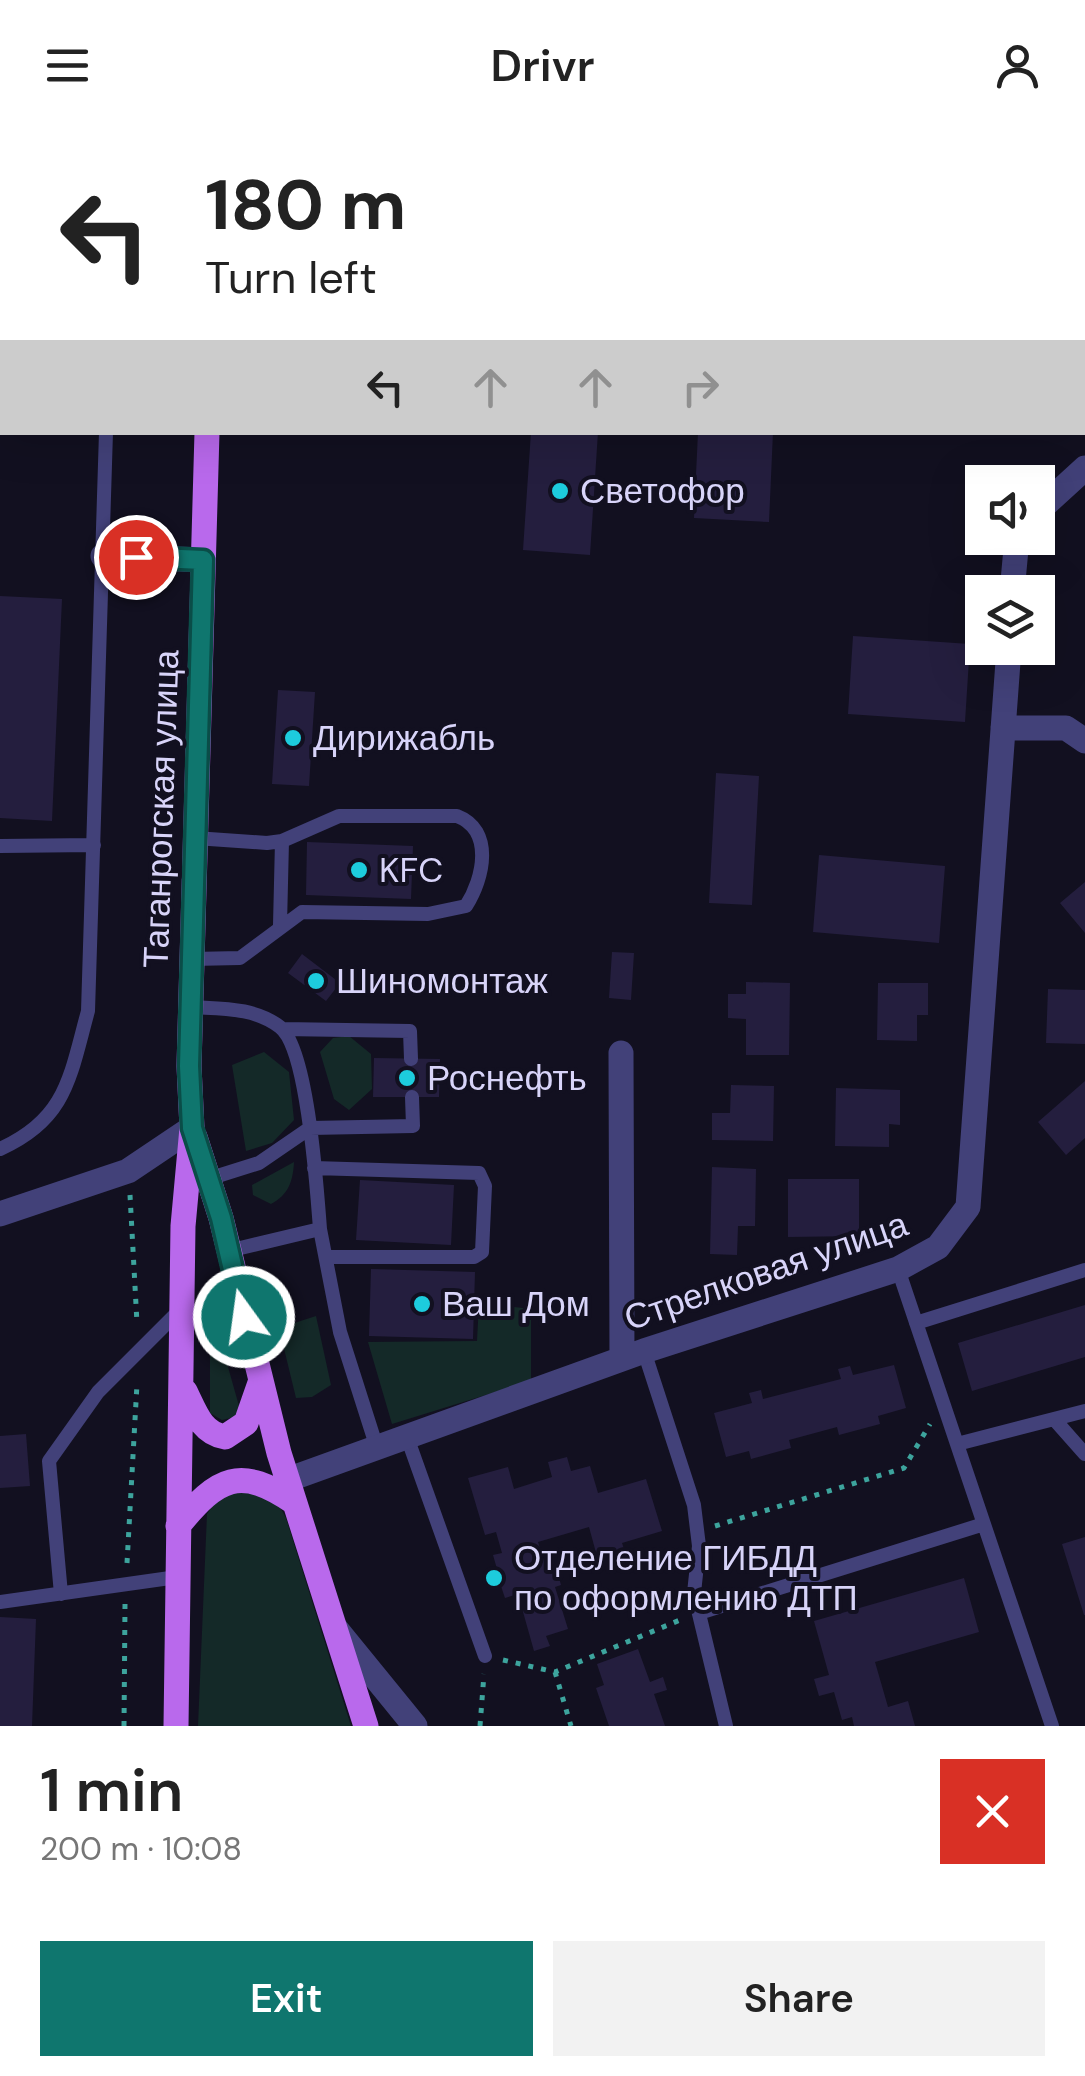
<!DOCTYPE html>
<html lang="en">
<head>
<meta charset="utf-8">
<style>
  body { margin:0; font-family:"DM Sans",sans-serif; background:#f2f2f2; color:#222; height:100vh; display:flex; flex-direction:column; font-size:38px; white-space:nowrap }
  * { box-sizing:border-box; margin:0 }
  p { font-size:32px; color:#767676 }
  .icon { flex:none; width:55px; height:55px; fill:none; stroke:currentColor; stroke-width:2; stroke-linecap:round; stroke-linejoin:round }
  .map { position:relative; height:1596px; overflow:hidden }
  .sheet { display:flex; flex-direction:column; background:#fff; flex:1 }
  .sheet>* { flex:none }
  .hud { position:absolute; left:0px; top:0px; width:1085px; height:305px; box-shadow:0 10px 40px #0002; background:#fff; color:#222; overflow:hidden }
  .controls { position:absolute; left:965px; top:335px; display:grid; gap:20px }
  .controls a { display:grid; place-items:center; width:90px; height:90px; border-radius:0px; background:#fff; box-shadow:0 10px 40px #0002; font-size:50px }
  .pin { position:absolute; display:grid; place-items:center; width:85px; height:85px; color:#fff; margin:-42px; border:5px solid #fff; border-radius:50%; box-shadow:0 2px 10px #0007 }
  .me { position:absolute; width:110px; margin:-55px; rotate:346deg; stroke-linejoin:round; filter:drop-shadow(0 0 8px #0008) }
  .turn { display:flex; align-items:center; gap:35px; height:210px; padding:0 40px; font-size:45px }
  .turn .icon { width:130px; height:130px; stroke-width:2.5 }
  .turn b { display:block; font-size:70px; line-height:85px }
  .lanes { display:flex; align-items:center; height:95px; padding:0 40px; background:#0003; justify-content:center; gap:50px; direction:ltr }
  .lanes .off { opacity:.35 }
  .round { display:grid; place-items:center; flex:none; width:105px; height:105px; border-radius:0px; background:#f2f2f2 }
  .head { display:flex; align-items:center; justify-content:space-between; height:170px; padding:0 40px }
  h1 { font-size:60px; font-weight:600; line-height:75px }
  .action { display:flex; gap:20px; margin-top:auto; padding:20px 40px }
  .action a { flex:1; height:115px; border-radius:0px; background:#0f766e; color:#fff; font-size:40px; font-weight:600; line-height:115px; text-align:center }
  .action a+a { background:#f2f2f2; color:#222 }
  header { display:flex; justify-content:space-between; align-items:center; height:130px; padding:0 40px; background:#fff; font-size:45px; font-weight:600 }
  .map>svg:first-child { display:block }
  .green { fill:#142928 }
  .building { fill:#241e3e }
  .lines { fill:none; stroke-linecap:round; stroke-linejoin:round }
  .path { stroke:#3da49d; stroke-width:5; stroke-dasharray:5 8; stroke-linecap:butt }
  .service { stroke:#424179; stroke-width:14 }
  .minor { stroke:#424179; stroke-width:25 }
  .primary { stroke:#b969ec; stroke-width:25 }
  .route-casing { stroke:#0a4d48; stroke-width:25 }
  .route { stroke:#0f766e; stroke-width:18 }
  .poi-dot { fill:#1dccdd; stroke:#121020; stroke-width:4 }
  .labels { text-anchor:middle; stroke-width:8; stroke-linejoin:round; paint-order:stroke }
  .poi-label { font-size:35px; fill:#d8d4f9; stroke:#121020; text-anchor:start }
  .street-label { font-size:35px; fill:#d8d4f9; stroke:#121020 }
</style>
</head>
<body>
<header><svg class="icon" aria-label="menu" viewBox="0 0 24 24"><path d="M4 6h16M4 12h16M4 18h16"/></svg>Drivr<svg class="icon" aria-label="person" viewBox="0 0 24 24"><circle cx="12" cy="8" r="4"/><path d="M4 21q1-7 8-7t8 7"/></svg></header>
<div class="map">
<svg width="1085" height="1596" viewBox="0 0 1085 1596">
  <rect width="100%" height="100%" fill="#121020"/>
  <!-- green -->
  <path class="green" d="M349,906l22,18 1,35 -23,21 -15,-11 -14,-47 13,-14z
    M264,922l25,20 5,48 -22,23 -26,8 -14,-86z
    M294,1032c-1,20 -6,33 -23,42l-18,-9 -1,-10z
    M479,1173l52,6v72l-139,43 -24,-82 109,-1z
    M316,1186l15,69 -19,12 -16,1 -17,-70z
    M214,1210l7,2 18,64 -4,11 -13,3 -12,-7v-68z
    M236,1358l38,8 12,22 65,208h-153l9,-212 11,-17z"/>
  <!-- building -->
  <path class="building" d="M531,302h67l-8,123 -67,-5z
    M698,302h75l-4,90 -75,-4z
    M0,466l62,3 -10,222 -52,-3z
    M853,506l117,8 -5,78 -117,-8z
    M278,560l37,2 -6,94 -37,-2z
    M716,643l43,3 -7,129 -43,-2z
    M307,712l106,4 -2,53 -105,-4z
    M819,725l126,11 -6,77 -126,-11z
    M1085,752v51l-25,-30z
    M612,822l22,1 -3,47 -22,-2z
    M302,824l38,29 -14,18 -38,-28z
    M746,852l44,1 -1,72h-43v-36l-18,-1v-24h18z
    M878,853h50v32h-11v26l-40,-1z
    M1048,859l37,1v54l-39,-1z
    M374,928l66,1 -1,38h-66z
    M1085,951v57l-19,17 -28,-33z
    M731,955l43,1 -1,55 -61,-1v-27h18z
    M836,958l64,2v35l-11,-1v23l-54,-1z
    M712,1037l44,2 -1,57h-17l-1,29 -27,-1z
    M788,1049h71v57l-71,1z
    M360,1050l94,5 -3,60 -95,-5z
    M371,1139l104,3 -2,67 -104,-3z
    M1085,1175v52l-113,34 -14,-48z
    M894,1235l12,43 -28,8 2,8 -41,11 -2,-8 -48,13 2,8 -40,11 -2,-8 -23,6 -12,-44 38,-10 -3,-10 12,-3 2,9 78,-20 -3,-10 12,-3 3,9z
    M26,1304l4,52 -30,2v-52z
    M567,1327l4,14 19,-5 8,27 48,-14 16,52 -40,12 3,9 -27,8 -9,-33 -51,15 9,28 9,-3 5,18 -6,2 13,42 -22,7 4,10 -16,5 -16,-57 -13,4 -4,-12 -9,3 -6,-17 11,-3 -4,-14 9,-2 -6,-21 -11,3 -17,-57 40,-11 6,22 38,-12 -4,-15z
    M1085,1407v78h-1l-22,-71z
    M964,1448l15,54 -104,30 13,45 20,-6 7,25h-61l-2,-9 -10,3 -8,-28 -15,4 -5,-17 15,-4 -15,-54z
    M0,1487l36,2 -4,107h-32z
    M638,1519l12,33 13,-5 4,13 -13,4 11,32h-56l-13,-38 8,-3 -7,-21z"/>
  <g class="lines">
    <!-- path -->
    <path class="path" d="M130,1065l7,128
      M715,1396l189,-58 26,-44
      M127,1433l10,-179
      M503,1530l52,12 125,-52
      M555,1542l16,54
      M124,1596l1,-122
      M480,1596l4,-52"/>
    <!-- service -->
    <path class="service" d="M114,2l1,-2
      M0,716l94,-1
      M280,795l2,-84
      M192,829l48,-1 62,-46 126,2 38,-8c18,-28 28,-76 -9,-90h-118l-57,25 -15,2 -72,-5
      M191,877c30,2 63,0 89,20 28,22 37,164 40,202l-92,22
      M283,899l127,2 1,28
      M0,1019c67,-30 70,-73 88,-138l18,-579
      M314,1038l165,5 6,13 -3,66 -8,5h-148
      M208,1049l51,-16 51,-35 103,-2 -1,-29
      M320,1099l20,103 37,116
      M898,1139l154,457
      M916,1193l169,-53
      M644,1221l50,154 5,41 -5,47 32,133
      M1054,1289l31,35
      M407,1307l78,219
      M957,1314l128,-33
      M61,1464l-12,-133 49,-69 83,-83
      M0,1472l177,-25
      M699,1483l285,-89"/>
    <!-- minor -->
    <path class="minor" d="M870,0l2,2
      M964,2l3,-2
      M1082,283l3,3
      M1038,381l47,-43
      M103,426l100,4
      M1012,462l5,-54
      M1003,598h63l19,13
      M621,923l1,306
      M0,1084l128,-43 64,-43
      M287,1350l357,-129 254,-82 40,-22 30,-40 41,-559
      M336,1499l79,97"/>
    <!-- primary -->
    <path class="primary" d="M218,2v-2
      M195,1007l26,81 58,235 87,273
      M185,1261c10,20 16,42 40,46l21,-14 14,-40
      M178,1396c40,-49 62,-61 117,-23
      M176,1596l7,-500 9,-98 -3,-62 18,-634"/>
  </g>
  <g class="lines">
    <!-- route casing -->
    <g class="route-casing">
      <path id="route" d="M136,427l67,3 -14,506 3,62 29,90 23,99"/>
    </g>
    <!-- route -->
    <use href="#route" class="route"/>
  </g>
  <!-- markers -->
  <g class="poi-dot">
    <circle cx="560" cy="361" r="10"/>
    <circle cx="293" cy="608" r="10"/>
    <circle cx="359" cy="740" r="10"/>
    <circle cx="316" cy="851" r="10"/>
    <circle cx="407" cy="948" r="10"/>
    <circle cx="422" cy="1174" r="10"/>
    <circle cx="494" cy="1448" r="10"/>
  </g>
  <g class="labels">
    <!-- poi labels -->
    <g class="poi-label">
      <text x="580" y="373">Светофор</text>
      <text x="313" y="620">Дирижабль</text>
      <text x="379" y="752">KFC</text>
      <text x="336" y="863">Шиномонтаж</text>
      <text x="427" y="960">Роснефть</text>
      <text x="442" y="1186">Ваш Дом</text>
      <text x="514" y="1440">Отделение ГИБДД<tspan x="514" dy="40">по оформлению ДТП</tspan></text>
    </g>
    <!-- street labels -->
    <g class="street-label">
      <text transform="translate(161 679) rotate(-88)" y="12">Таганрогская улица</text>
      <text transform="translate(766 1141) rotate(-19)" y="12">Стрелковая улица</text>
    </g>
  </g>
</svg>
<div class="controls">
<a><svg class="icon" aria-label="sound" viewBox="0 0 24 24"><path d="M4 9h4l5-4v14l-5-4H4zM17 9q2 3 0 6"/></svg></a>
<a><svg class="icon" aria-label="layers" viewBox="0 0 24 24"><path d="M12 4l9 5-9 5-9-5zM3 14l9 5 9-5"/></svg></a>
</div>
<div class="pin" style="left:136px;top:427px;background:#d93025"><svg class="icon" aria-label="arrive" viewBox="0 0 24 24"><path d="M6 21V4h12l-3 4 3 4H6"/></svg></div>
<svg class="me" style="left:244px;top:1187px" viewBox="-20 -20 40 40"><circle r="17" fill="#0f766e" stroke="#fff" stroke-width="3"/><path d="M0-11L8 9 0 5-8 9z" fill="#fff"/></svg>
<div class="hud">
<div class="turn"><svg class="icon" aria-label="left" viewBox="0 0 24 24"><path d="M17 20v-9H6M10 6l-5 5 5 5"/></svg><div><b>180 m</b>Turn left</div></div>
<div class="lanes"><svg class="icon" aria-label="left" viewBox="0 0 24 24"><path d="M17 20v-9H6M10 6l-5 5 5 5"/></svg><svg class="icon off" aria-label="ahead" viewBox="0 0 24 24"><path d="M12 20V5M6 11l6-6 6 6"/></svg><svg class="icon off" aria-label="ahead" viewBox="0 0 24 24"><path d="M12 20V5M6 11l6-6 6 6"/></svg><svg class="icon off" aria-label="right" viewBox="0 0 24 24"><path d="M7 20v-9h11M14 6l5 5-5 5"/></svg></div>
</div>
</div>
<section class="sheet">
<div class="head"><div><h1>1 min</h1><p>200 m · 10:08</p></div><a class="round" style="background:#d93025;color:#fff"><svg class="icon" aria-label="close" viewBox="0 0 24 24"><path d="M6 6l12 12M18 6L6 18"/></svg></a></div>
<div class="action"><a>Exit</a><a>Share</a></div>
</section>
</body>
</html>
